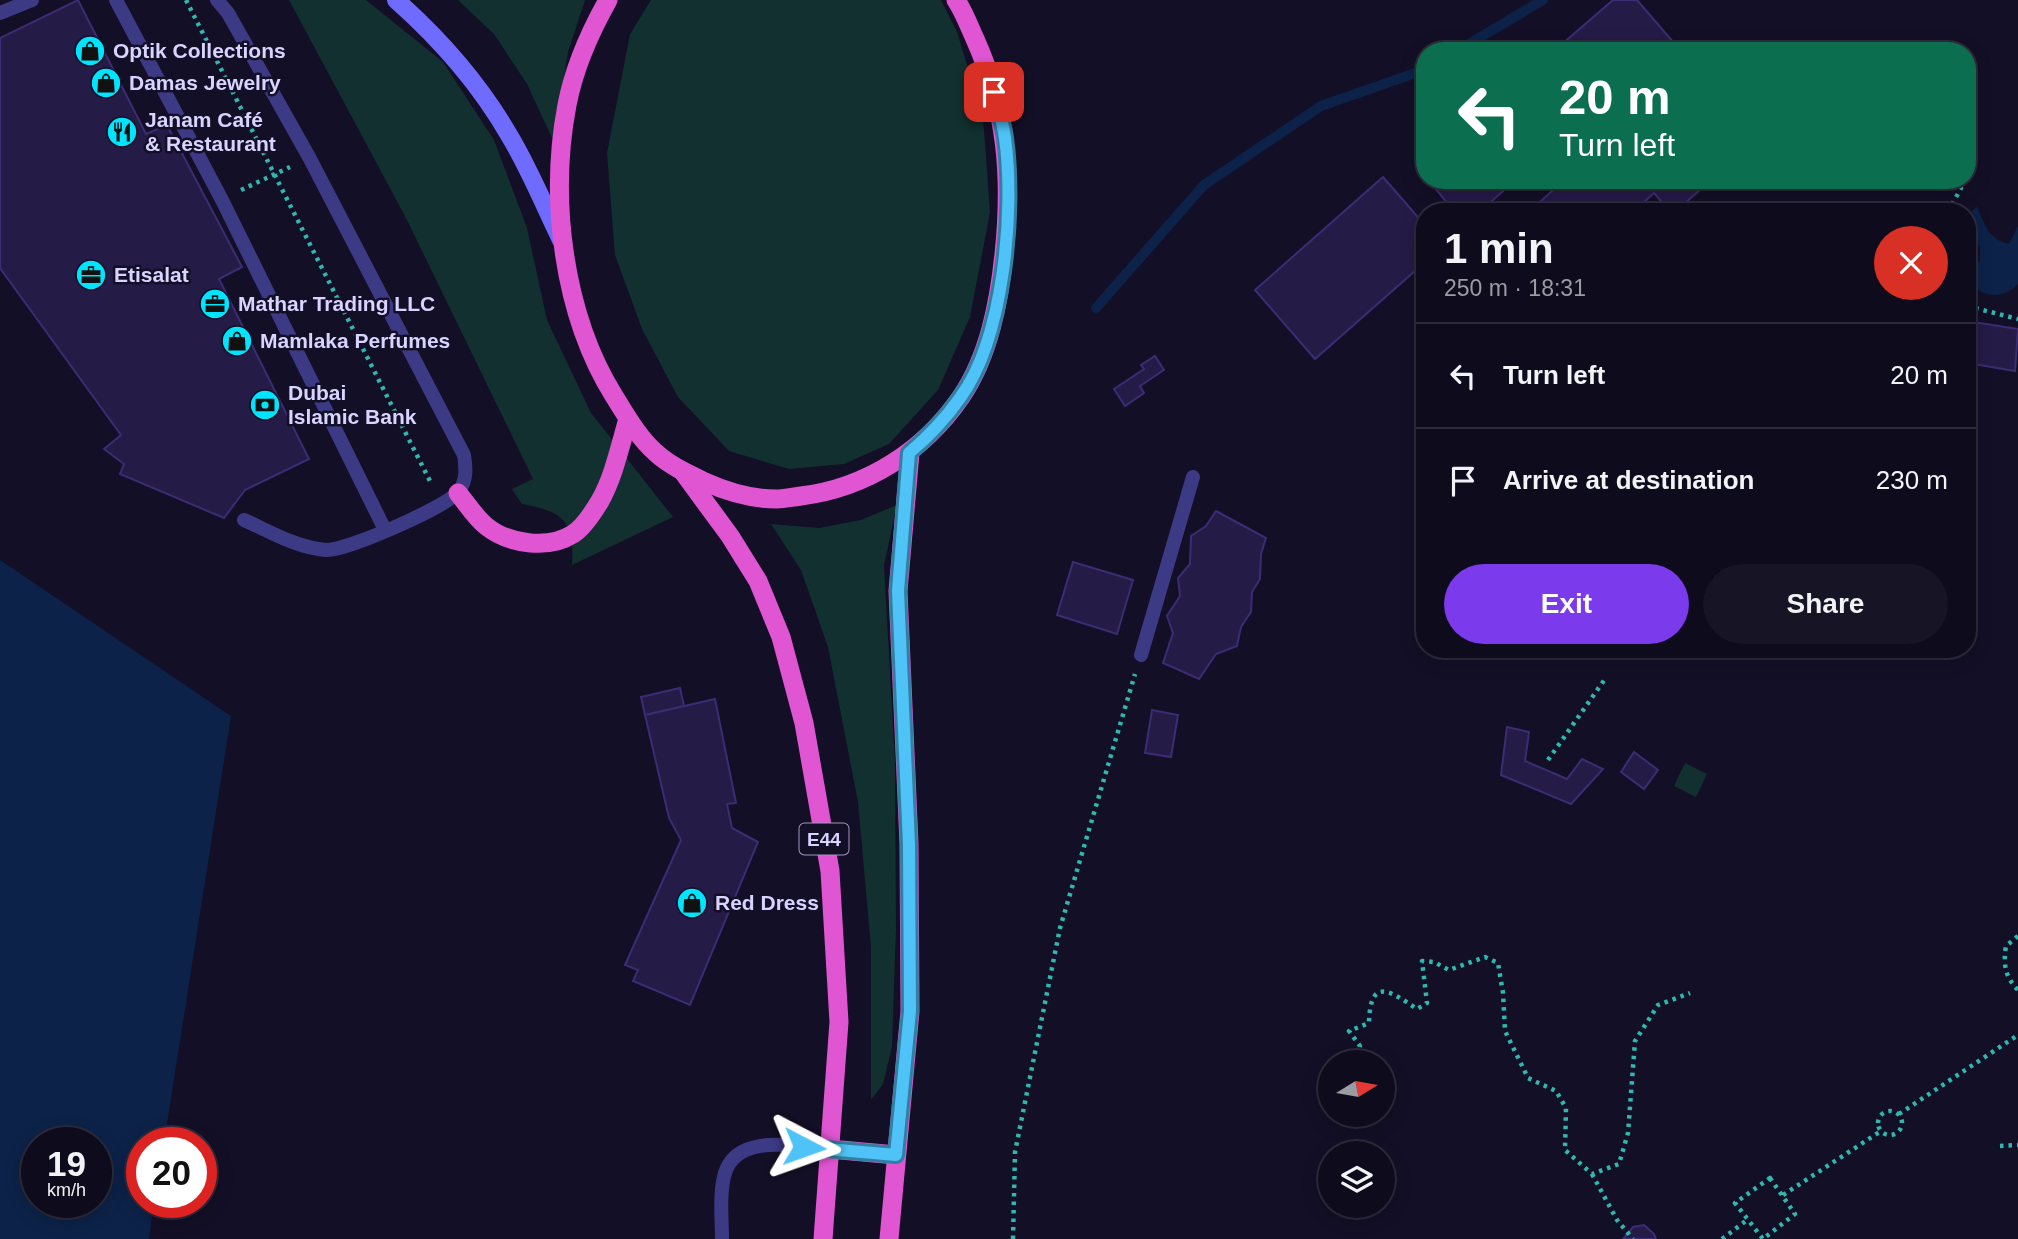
<!DOCTYPE html>
<html lang="en">
<head>
<meta charset="utf-8">
<style>
  body { margin:0; font-family:Arial,sans-serif; background:#171425; color:#f1f3f6; height:100vh; display:flex; flex-direction:column; font-size:26px; white-space:nowrap }
  * { box-sizing:border-box; margin:0 }
  p { font-size:23px; color:#9b9ba3 }
  .icon { flex:none; width:38px; height:38px; fill:none; stroke:currentColor; stroke-width:2; stroke-linecap:round; stroke-linejoin:round }
  .map { position:relative; flex:1; overflow:hidden }
  .panel { position:absolute; left:1416px; top:203px; width:560px; height:455px; display:flex; flex-direction:column; background:#0e0b1c; border-radius:28px; box-shadow:0 4px 18px #0003,0 0 0 2px #2e2b3b }
  .panel>* { flex:none }
  .banner { position:absolute; left:1416px; top:42px; width:560px; height:147px; border-radius:28px; box-shadow:0 4px 18px #0003,0 0 0 2px #2e2b3b; background:#0b6e4f; color:#fff; overflow:hidden }
  .needle { width:46px; rotate:79deg }
  .buttons { position:absolute; left:1318px; top:1050px; display:grid; gap:14px }
  .buttons a { display:grid; place-items:center; width:77px; height:77px; border-radius:50%; background:#0e0b1c; box-shadow:0 4px 18px #0003,0 0 0 2px #2e2b3b; font-size:35px }
  .speed { position:absolute; left:21px; top:1127px; display:flex; gap:14px; font-size:35px; font-weight:700; text-align:center }
  .speed>* { display:grid; place-content:center; width:91px; height:91px; border-radius:50%; background:#0e0b1c; box-shadow:0 4px 18px #0003,0 0 0 2px #2e2b3b; line-height:1 }
  .speed small { font-size:18px; font-weight:400 }
  .speed .limit { border:10px solid #d22; background:#fff; color:#111 }
  .pin { position:absolute; display:grid; place-items:center; width:60px; height:60px; color:#fff; margin:-30px; border-radius:14px; box-shadow:0 4px 10px #0006 }
  .me { position:absolute; width:77px; margin:-38px; rotate:94deg; stroke-linejoin:round; filter:drop-shadow(0 0 5px #0008) }
  .turn { display:flex; align-items:center; gap:24px; height:147px; padding:0 28px; font-size:32px }
  .turn .icon { width:91px; height:91px; stroke-width:2.5 }
  .turn b { display:block; font-size:49px; line-height:60px }
  .round { display:grid; place-items:center; flex:none; width:74px; height:74px; border-radius:37px; background:#171425 }
  .overview { display:flex; align-items:center; justify-content:space-between; height:119px; padding:0 28px }
  h1 { font-size:42px; font-weight:800; line-height:52px }
  .button { display:flex; gap:14px; margin-top:auto; padding:14px 28px }
  .button a { flex:1; height:80px; border-radius:42px; background:#7c3aed; color:#fff; font-size:28px; font-weight:800; line-height:80px; text-align:center }
  .button a+a { background:#171425; color:#f1f3f6 }
  ul { padding:0; list-style:none }
  li { display:flex; align-items:center; gap:21px; height:105px; padding:0 28px; border-top:2px solid #2e2b3b }
  li div { flex:1 }
  li b { display:block; font-size:26px }
  li em { font-style:normal }
  .map>svg:first-child { display:block }
  .green { fill:#12302f }
  .water { fill:#0c2248; fill-rule:evenodd }
  .lines { fill:none; stroke-linecap:round; stroke-linejoin:round }
  .stream { stroke:#0c2248; stroke-width:10 }
  .building { fill:#241b47; stroke:#3b2d73; stroke-width:2 }
  .path { stroke:#2fb8b0; stroke-width:4.5; stroke-dasharray:3.5 5; stroke-linecap:butt }
  .service { stroke:#3d3a85; stroke-width:14 }
  .secondary { stroke:#6f6bff; stroke-width:18 }
  .trunk { stroke:#e055d1; stroke-width:19 }
  .route-casing { stroke:#337fa1; stroke-width:18 }
  .route { stroke:#4fc3f7; stroke-width:12 }
  .labels { text-anchor:middle; stroke-width:5; stroke-linejoin:round; paint-order:stroke }
  .shield { fill:#130f26; stroke:#9e99be; stroke-width:2 }
  .shield-label { font-size:19px; font-weight:bold; fill:#d9d4ff }
  .poi-label { font-size:21px; font-weight:bold; fill:#d9d4ff; stroke:#130f26; text-anchor:start }
</style>
</head>
<body>
<div class="map">
<svg width="2018" height="1239" viewBox="0 0 2018 1239">
  <rect width="100%" height="100%" fill="#130f26"/>
  <!-- green -->
  <path class="green" d="M289,0h77l77,62 51,78 33,88 20,92 44,93 82,104 -101,48c3,-44 -8,-53 -50,-61l-10,-15 21,-10 -127,-261z
    M458,0h127l-17,52 -14,90 -27,-58 -33,-50z
    M651,0h290l16,32 26,85 7,95 -20,105 -32,73 -49,54 -45,20 -55,5 -60,-18 -51,-54 -36,-68 -27,-74 -8,-102 23,-119z
    M897,505l-13,60 11,197 1,166 -4,119 -9,37 -12,16v-153l-13,-145 -30,-155 -27,-77 -30,-46 48,4 42,-8z
    M1685,763l22,11 -11,23 -22,-11z"/>
  <!-- water -->
  <path class="water" d="M1977,207c8,18 11,32 32,37l9,-18v58c-17,17 -35,13 -51,-3v-19l13,-1v-15l-7,-7 -6,1v-26z
    M0,560l231,156 -67,427h-22v59h12l-5,37h-149zM37,1143h59v59h-59z"/>
  <g class="lines">
    <!-- stream -->
    <path class="stream" d="M1457,51l86,-51
      M1096,308l108,-123 117,-79 103,-36"/>
  </g>
  <!-- building -->
  <path class="building" d="M78,0l68,134 21,-9 75,142 -23,12 90,180 -64,31 -21,28 -104,-44 4,-10 -20,-15 17,-14 -121,-167v-230z
    M1613,0h24l37,43 -9,8h-111z
    M1383,177l41,47v39l-109,96 -60,-69z
    M1428,180h88l-37,32h-24z
    M1564,180h147l-36,32h-5l-16,-19 -21,19h-104z
    M1967,321l51,8 -3,42 -48,-8z
    M1155,356l9,14 -24,16 4,7 -19,13 -11,-17 30,-20 -3,-4z
    M1216,511l50,27 -5,16 -1,25 -8,13 -1,20 -10,15 -4,19 -21,8 -17,25 -36,-16 10,-30 -6,-17 13,-20 -2,-18 12,-14 1,-28 15,-10z
    M1073,562l60,18 -16,54 -60,-19z
    M680,688l4,18 -39,9 -4,-18z
    M715,699l21,104 -9,1 5,24 26,14 -68,163 -57,-24 5,-11 -13,-5 56,-125 -12,-22 -24,-103z
    M1152,710l26,5 -7,42 -26,-4z
    M1507,727l22,5 -4,29 42,18 15,-20 21,10 -32,35 -70,-29z
    M1634,752l24,18 -14,19 -23,-17z
    M1644,1225l10,9 2,5h-33l10,-12z"/>
  <g class="lines">
    <!-- path -->
    <path class="path" d="M186,0l245,483
      M1850,181l1,-1
      M241,190l49,-23
      M1948,212l13,-24v-8
      M1967,306l51,13
      M1548,760l57,-81
      M2018,936l-12,10c-3,18 -1,31 12,44
      M1352,1062l8,-16 -11,-15 20,-8c1,-47 21,-32 48,-14l10,-6 -5,-42 12,1 15,8 36,-13 13,6 5,30 2,38 23,47 28,13 10,17 -1,42 27,24 27,-10 9,-31 7,-92 23,-36 32,-12
      M1878 1123a12 12 0 1 1 24 0a12 12 0 1 1-24 0Z
      M1899,1114l119,-79
      M2000,1146l18,-1
      M1592,1174l25,46 16,19
      M1770,1178l25,36 -32,25 -28,-36z
      M1783,1195l98,-64
      M1013,1239l2,-87 45,-224 75,-254
      M1722,1239l25,-19"/>
    <!-- service -->
    <path class="service" d="M116,0l106,200 163,330
      M217,0l11,13 81,144 155,298c2,13 3,25 -5,36 -12,16 -113,60 -133,59 -29,-2 -57,-19 -82,-30
      M0,13l32,-13
      M1141,655l52,-178
      M722,1239c0,-21 -3,-46 3,-66 13,-41 73,-26 105,-24"/>
    <!-- secondary -->
    <path class="secondary" d="M396,0c44,39 83,83 113,135 20,33 35,70 52,105"/>
    <!-- trunk -->
    <path class="trunk" d="M608,0c-18,32 -34,68 -41,105 -18,94 -4,209 47,291 12,19 24,41 41,56 14,13 31,21 48,29 22,10 48,18 73,18 8,0 17,-2 25,-3 65,-8 123,-45 160,-99 28,-41 38,-95 43,-143 8,-76 3,-144 -29,-215 -6,-13 -11,-27 -19,-39
      M683,472l47,64 28,45 23,56 23,86 26,148 9,151 -16,217
      M458,493c9,11 17,24 28,33 22,18 62,24 87,8 10,-6 21,-23 27,-33 14,-25 20,-55 28,-82
      M830,1149l66,6
      M889,1239l21,-228 -1,-167 -11,-253 12,-138"/>
  </g>
  <g class="lines">
    <!-- route casing -->
    <g class="route-casing">
      <path id="route" d="M804,1147l92,8 14,-144 -1,-166 -11,-254 11,-138c19,-16 37,-35 51,-55 44,-60 55,-188 45,-260 -2,-15 -7,-31 -11,-46"/>
    </g>
    <!-- route -->
    <use href="#route" class="route"/>
  </g>
  <!-- icons -->
  <defs>
    <g id="shop-disc" transform="scale(1.575)"><circle r="9.5" fill="#00e5ff" stroke="#130f26"/><path d="M-5-2.5h2.3a2.7 3.5 0 0 1 5.4 0H5L5.5 6h-11ZM-1.5-2.5h3a1.5 2.3 0 0 0-3 0Z" fill="#111"/></g>
    <g id="restaurant-disc" transform="scale(1.575)"><circle r="9.5" fill="#00e5ff" stroke="#130f26"/><path d="M-5-6h1v4h1v-4h1v4h1v-4h1v5L-1.5 .5V6h-2V.5L-5-1ZM5-6V6H3V1.5H1.5Q1.5-4 5-6Z" fill="#111"/></g>
    <g id="office-disc" transform="scale(1.575)"><circle r="9.5" fill="#00e5ff" stroke="#130f26"/><path d="M-6-3h4V-5.5h4V-3h4V5H-6ZM-1-4.5V-3h2v-1.5ZM-6 0V1H6V0Z" fill="#111"/></g>
    <g id="bank-disc" transform="scale(1.575)"><circle r="9.5" fill="#00e5ff" stroke="#130f26"/><path d="M-6-4H6V4H-6ZM0-2.3a2.3 2.3 0 1 0 0 4.6a2.3 2.3 0 1 0 0-4.6Z" fill="#111"/></g>
  </defs>
  <g fill-rule="evenodd">
    <use href="#shop-disc" x="90" y="51"/>
    <use href="#shop-disc" x="106" y="83"/>
    <use href="#restaurant-disc" x="122" y="132"/>
    <use href="#office-disc" x="91" y="275"/>
    <use href="#office-disc" x="215" y="304"/>
    <use href="#shop-disc" x="237" y="341"/>
    <use href="#bank-disc" x="265" y="405"/>
    <use href="#shop-disc" x="692" y="903"/>
  </g>
  <g class="labels">
    <!-- shield labels -->
    <rect class="shield" x="799.5" y="823.5" width="49" height="31" rx="5"/>
    <g class="shield-label">
      <text x="824" y="846">E44</text>
    </g>
    <!-- poi labels -->
    <g class="poi-label">
      <text x="113" y="58">Optik Collections</text>
      <text x="129" y="90">Damas Jewelry</text>
      <text x="145" y="127">Janam Café<tspan x="145" dy="24">&amp; Restaurant</tspan></text>
      <text x="114" y="282">Etisalat</text>
      <text x="238" y="311">Mathar Trading LLC</text>
      <text x="260" y="348">Mamlaka Perfumes</text>
      <text x="288" y="400">Dubai<tspan x="288" dy="24">Islamic Bank</tspan></text>
      <text x="715" y="910">Red Dress</text>
    </g>
  </g>
</svg>
<div class="buttons">
<a><svg class="needle" viewBox="-14 -14 28 28"><path d="M0-13l5 13h-10z" fill="#e53935"/><path d="M0 13l5-13h-10z" fill="#9b9ba3"/></svg></a>
<a><svg class="icon" aria-label="layers" viewBox="0 0 24 24"><path d="M12 4l9 5-9 5-9-5zM3 14l9 5 9-5"/></svg></a>
</div>
<div class="speed"><div>19<small>km/h</small></div><div class="limit">20</div></div>
<div class="pin" style="left:994px;top:92px;background:#d93025"><svg class="icon" aria-label="arrive" viewBox="0 0 24 24"><path d="M6 21V4h12l-3 4 3 4H6"/></svg></div>
<svg class="me" style="left:804px;top:1147px" viewBox="-20 -20 40 40"><path d="M0-17L14 15 0 8-14 15z" fill="#4fc3f7" stroke="#fff" stroke-width="4"/></svg>
<div class="banner">
<div class="turn"><svg class="icon" aria-label="left" viewBox="0 0 24 24"><path d="M17 20v-9H6M10 6l-5 5 5 5"/></svg><div><b>20 m</b>Turn left</div></div>
</div>
<section class="panel">
<div class="overview"><div><h1>1 min</h1><p>250 m · 18:31</p></div><a class="round" style="background:#d93025;color:#fff"><svg class="icon" aria-label="close" viewBox="0 0 24 24"><path d="M6 6l12 12M18 6L6 18"/></svg></a></div>
<ul>
<li><svg class="icon" aria-label="left" viewBox="0 0 24 24"><path d="M17 20v-9H6M10 6l-5 5 5 5"/></svg><div><b>Turn left</b></div><em>20 m</em></li>
<li><svg class="icon" aria-label="arrive" viewBox="0 0 24 24"><path d="M6 21V4h12l-3 4 3 4H6"/></svg><div><b>Arrive at destination</b></div><em>230 m</em></li>
</ul>
<div class="button"><a>Exit</a><a>Share</a></div>
</section>
</div>
</body>
</html>
